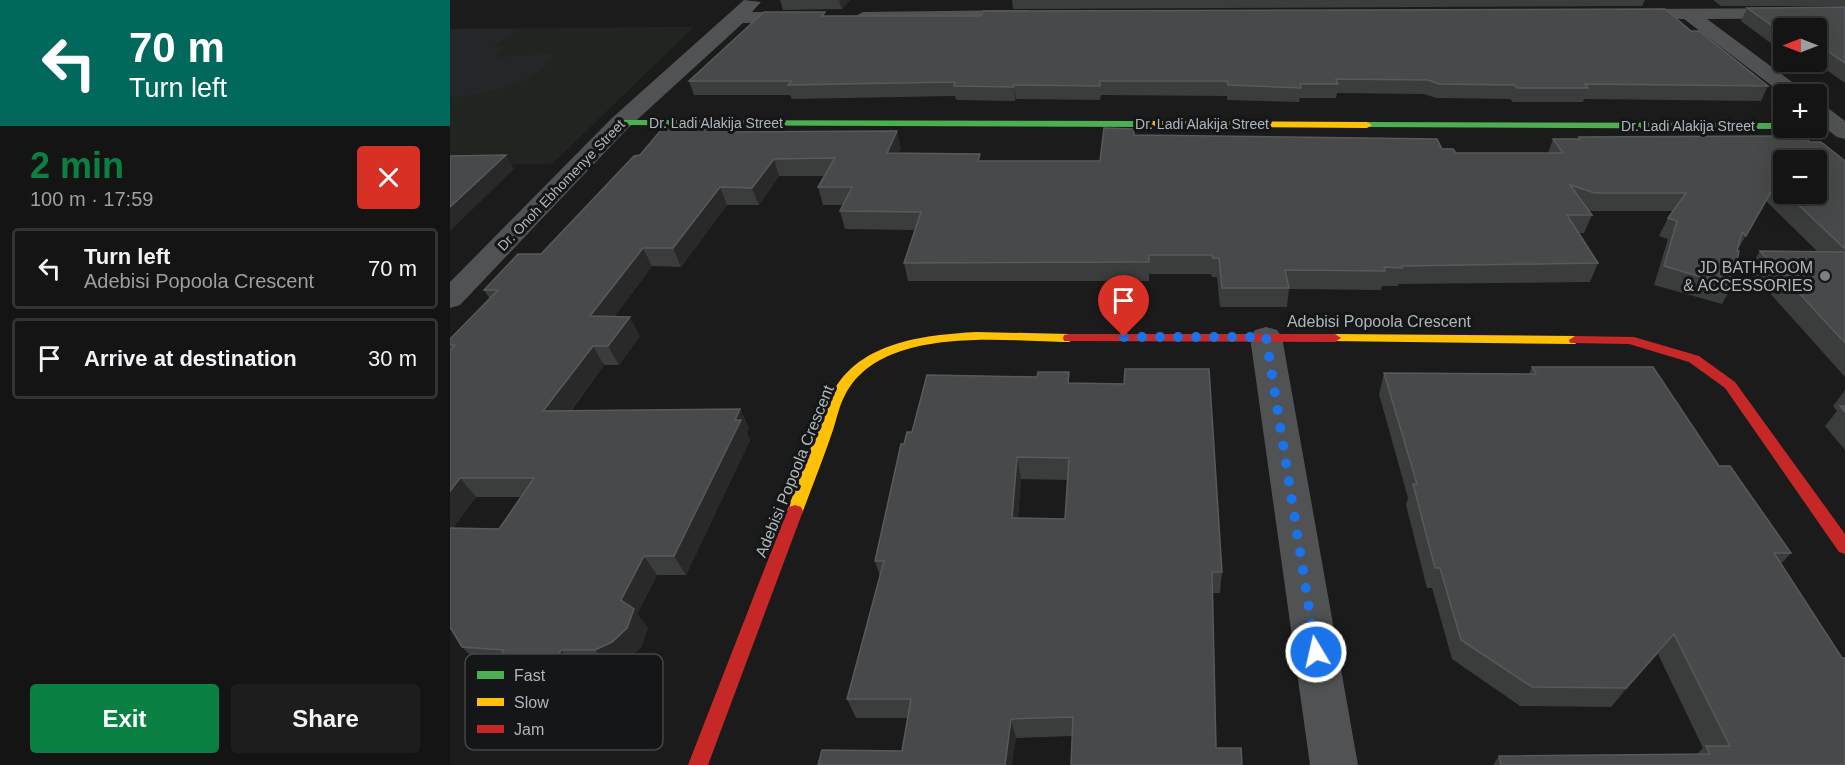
<!DOCTYPE html>
<html lang="en">
<head>
<meta charset="utf-8">
<style>
  body { margin:0; font-family:Arial,sans-serif; background:#1d1d1d; color:#f1f3f6; height:100vh; display:flex; flex-direction:column; font-size:22px; white-space:nowrap }
  * { box-sizing:border-box; margin:0 }
  p { font-size:20px; color:#9d9ea0 }
  .icon { flex:none; width:33px; height:33px; fill:none; stroke:currentColor; stroke-width:2; stroke-linecap:round; stroke-linejoin:round }
  .map { position:relative; flex:1; overflow:hidden }
  .side { display:flex; flex-direction:column; background:#141414; width:450px }
  .side>* { flex:none }
  .guide { background:#00695c; color:#fff; overflow:hidden }
  .needle { width:39px; rotate:270deg }
  .buttons { position:absolute; left:1323px; top:18px; display:grid; gap:12px }
  .buttons a { display:grid; place-items:center; width:54px; height:54px; border-radius:6px; background:#141414; box-shadow:0 6px 24px #0002,0 0 0 2px #333334; font-size:30px }
  .pin { position:absolute; display:grid; place-items:center; width:51px; height:51px; color:#fff; margin:-62px -26px; border-radius:50% 50% 50% 0; rotate:-45deg; box-shadow:0 0 6px #0007 }
  .pin .icon { rotate:45deg }
  .me { position:absolute; width:66px; margin:-33px; rotate:351deg; stroke-linejoin:round; filter:drop-shadow(0 0 4px #0008) }
  .turn { display:flex; align-items:center; gap:21px; height:126px; padding:0 30px; font-size:27px }
  .turn .icon { width:78px; height:78px; stroke-width:2.5 }
  .turn b { display:block; font-size:42px; line-height:51px }
  .round { display:grid; place-items:center; flex:none; width:63px; height:63px; border-radius:6px; background:#1d1d1d }
  .summary { display:flex; align-items:center; justify-content:space-between; height:102px; padding:0 30px }
  h1 { font-size:36px; font-weight:700; line-height:45px; color:#0b8043 }
  .button { display:flex; gap:12px; margin-top:auto; padding:12px 30px }
  .button a { flex:1; height:69px; border-radius:6px; background:#0b8043; color:#fff; font-size:24px; font-weight:700; line-height:69px; text-align:center }
  .button a+a { background:#1d1d1d; color:#f1f3f6 }
  ul { padding:0; list-style:none }
  li { display:flex; align-items:center; gap:18px; height:81px; margin:0 12px 9px; padding:0 18px; border:3px solid #333334; border-radius:6px }
  li div { flex:1 }
  li b { display:block; font-size:22px }
  li em { font-style:normal }
  main { display:flex; flex:1; min-height:0 }
  .map>svg:first-child { display:block }
  .built { fill:#252628 }
  .green { fill:#21251f }
  .lines { fill:none; stroke-linecap:round; stroke-linejoin:round }
  .street { fill:#505254; fill-rule:evenodd }
  .fast { fill:#4caf50; fill-rule:evenodd }
  .slow { fill:#ffc107; fill-rule:evenodd }
  .jam { fill:#c62828; fill-rule:evenodd }
  .wall { fill:#3b3c3c; fill-rule:evenodd }
  .shaded-wall { fill:#292929 }
  .building { fill:#47494a; stroke:#575a5c; stroke-width:1.5; fill-rule:evenodd }
  .route { stroke:#1a73e8; stroke-width:10; stroke-dasharray:0 18 }
  .poi-dot { fill:#7b8082; stroke:#151617; stroke-width:2 }
  .labels { text-anchor:middle; stroke-width:6; stroke-linejoin:round; paint-order:stroke }
  .far-street-label { font-size:14px; fill:#aeb6ba; stroke:#151617 }
  .poi-label { font-size:16px; fill:#aeb6ba; stroke:#151617; text-anchor:end }
  .street-label { font-size:16px; fill:#aeb6ba; stroke:#151617 }
  .key { fill:#151617; stroke:#434648; stroke-width:1.5 }
  .key-label { font-size:16px; fill:#aeb6ba }
</style>
</head>
<body>
<main>
<section class="side">
<div class="guide">
<div class="turn"><svg class="icon" aria-label="left" viewBox="0 0 24 24"><path d="M17 20v-9H6M10 6l-5 5 5 5"/></svg><div><b>70 m</b>Turn left</div></div>
</div>
<div class="summary"><div><h1>2 min</h1><p>100 m · 17:59</p></div><a class="round" style="background:#d93025;color:#fff"><svg class="icon" aria-label="close" viewBox="0 0 24 24"><path d="M6 6l12 12M18 6L6 18"/></svg></a></div>
<ul>
<li><svg class="icon" aria-label="left" viewBox="0 0 24 24"><path d="M17 20v-9H6M10 6l-5 5 5 5"/></svg><div><b>Turn left</b><p>Adebisi Popoola Crescent</p></div><em>70 m</em></li>
<li><svg class="icon" aria-label="arrive" viewBox="0 0 24 24"><path d="M6 21V4h12l-3 4 3 4H6"/></svg><div><b>Arrive at destination</b></div><em>30 m</em></li>
</ul>
<div class="button"><a>Exit</a><a>Share</a></div>
</section>
<div class="map">
<svg width="1395" height="765" viewBox="0 0 1395 765">
  <rect width="100%" height="100%" fill="#1b1b1b"/>
  <!-- built -->
  <path class="built" d="M244,27l-244,137v-135z"/>
  <!-- green -->
  <path class="green" d="M244,27l-142,137 -102,1v-67c27,-3 94,-14 103,-44l-59,3 12,-10h-14l28,-18z"/>
  <g class="lines">
    <!-- street -->
    <path class="street" d="M294,0l17,2 -9,10h51l9,5 -9,5 -60,1 -115,105 -168,177 -10,3v-26l162,-164z
      M1395,8v10l-138,1 96,71 3,4 -22,1 -100,-76h-59l-9,-5 9,-5z
      M578,10l9,5 -3,4 -171,3 -9,-5 9,-5z
      M1366,104l8,1 21,16v18l-8,-2 -21,-16z
      M816,327l11,3 5,7 76,428h-48l-60,-428 5,-7z"/>
    <!-- fast -->
    <path class="fast" d="M170,120l519,1 5,3 -5,3 -522,-2 -2,-2z
      M917,122l417,1v5h4l-4,1 -420,-2v-4z"/>
    <!-- slow -->
    <path class="slow" d="M689,121l228,1 5,3 -5,3 -231,-2 -2,-2z
      M527,332l92,2 6,4 -6,4c-65,-1 -188,-17 -224,53 -6,11 -8,23 -12,35 -9,27 -20,54 -30,81l-2,4 -6,2 -6,-2 -2,-4 42,-111c25,-58 93,-65 148,-68z
      M885,334l240,2 6,4 -6,4 -245,-3 -1,-3 1,-3z"/>
    <!-- jam -->
    <path class="jam" d="M619,334h266l6,4 -6,4 -271,-1 -1,-3 1,-3z
      M1125,336l59,1 65,19 36,26 110,152v20l-6,-2 -114,-164 -36,-26 -60,-18 -59,-1 -1,-3z
      M345,505l6,2 2,4 -95,254h-20l99,-254 2,-4z"/>
  </g>
  <!-- wall -->
  <path class="wall" d="M330,0h70l-8,9 -59,1z
    M562,0h633l-3,6 -629,3z
    M1263,0h132v6h-124z
    M1395,7v76l-30,-21h1v-34h-32v25l-43,-32 6,-13z
    M376,16l865,15 77,55 -7,15 -177,-2 -1,3h-70l-3,-3 -74,-1 -12,-4 -87,-1 -1,5h-36l-1,4 -72,-2v-4l-126,-1 -1,5 -84,-1 -1,2 -59,-1 -1,-4 -163,3 -2,-4h-96l-5,-14z
    M283,129l2,3 166,16 -3,6 83,7h119l34,-26 308,14 14,4h92l5,-14h25l1,-2 231,5 35,19v216l-96,-107 11,-19h57l-51,-50 -29,50 -5,35 -10,18 -68,-19 14,-46 -9,-3 9,-18 5,-7h-84l3,4 -8,18h-6l20,30 -8,19 -192,2v2h-16l-1,4 -92,-1 -2,18h-67l-3,-30h-5l-1,-3h-62v7h-241l-4,-18 11,-33 -70,-1 -5,-18 3,-6h-20l-5,-18 7,-11h-46l-20,29h-32l-46,62 -29,-1 -37,50 25,20 -21,29h-15l-33,46 169,-2 9,19 -2,5 3,7 -64,135h-29l-20,39 11,14 -7,19 -14,14 -17,7h-33l-8,15h-56l-16,-16 -17,-2 -18,-18 -12,-20v-288l40,-40 -6,-9 57,-36 99,-99zM1334,160l32,34h-32zM26,497h44l-21,32 -46,-1z
    M1082,367l187,99 72,87 -10,11 64,201h-352l6,-9 198,-2 6,-6 -45,-94 -47,53 -91,-1 -68,-47 -20,-71h-5l-21,-83 2,-7 -29,-104 5,-21 145,1z
    M619,383l153,189 -2,21h-8l4,155 26,17 -170,-29 -56,2 -114,13 6,-33h-52l-9,-19 33,-123 -5,-15 29,-117zM571,479l47,1 -3,39 -47,-1z
    M1395,390v60l-20,-24 12,-15 -4,-5z"/>
  <!-- shaded-wall -->
  <path class="shaded-wall" d="M389,0h11l-8,9z
    M564,85l2,14 -1,2 -1,-14z
    M447,131l4,17 -10,23 -4,-18z
    M56,155l8,14 -64,62v-24z
    M324,159l5,17 -20,29 -7,-17z
    M270,187l7,18 -46,62 -8,-19z
    M193,248l9,18 -51,69 -11,-19z
    M180,317l10,19 -21,29 -11,-19z
    M143,346l11,19 -48,65 -13,-19z
    M290,409l9,19 -2,5 3,7 -64,135 -12,-19z
    M567,457l4,22 -5,60 -4,-21z
    M10,478l16,19 -26,35v-41z
    M194,556l13,19 -20,39 11,14 -7,19 -14,14 -17,7 -15,-18z
    M1224,634l-16,20 -47,53 15,-19z
    M111,650l16,18 -8,15 -17,-18z
    M561,719l5,19 -4,27h-7z"/>
  <!-- building -->
  <path class="building" d="M1395,7v56l-29,-20v-15h-32v6l-37,-26z
    M1215,9l26,22h8l69,55 -183,-2 3,4h-71l-3,-3 -75,-1 -11,-4 -92,-1 2,5h-38l1,4 -73,-3 -1,-4h-127v5l-86,-1v2l-60,-1 1,-4 -167,3 3,-4h-102l75,-69h61l-3,4h159l2,-5z
    M654,128l30,1v6l303,4 5,10h11l3,4h107l-10,-14h27l-1,-2 224,-1 7,6h11l24,19v88l-58,-55h29v-34h-32v31l-8,-8 -30,53 -4,-4 -5,19h2l-7,35 -68,-20 13,-45 -9,-3 18,-25h-91l-25,-8 22,30h-25l31,48 -196,3v2l-18,-1 1,4 -100,-1 4,18h-67l-3,-30h-6l-1,-3h-63v7l-245,1 17,-51 -81,-1 12,-24h-34l17,-29 -61,1 -22,29 -32,-1 -47,61h-30l-53,68 40,1 -22,29h-15l-50,65 197,-2 -5,11h6l-67,136h-30l-23,44 13,9 -7,19 -15,14 -17,8h-34l-9,15h-57l9,-15 -42,-3 -12,-20v-99l49,1 35,-51h-74l-10,13v-141l5,-5h-5v-6l48,-49h-14l34,-36h23l93,-98 6,-1 22,-26h71l-2,3 166,-1 -10,22 93,1 -2,7h122z
    M56,155l-56,52v-51z
    M1310,251l85,1v91z
    M1082,367h121l66,99h11l61,87h-17l68,105h3v107h-344l-2,-9 211,-2 -4,-8h24l-56,-112 -48,54 -94,-1 -71,-47 -21,-72h-5l-22,-84h4l-33,-111 152,1z
    M675,369h84l13,203h-10l4,176h25l1,17h-171l2,-48 -62,2 -6,46h-187l4,-15 80,1 9,-52h-64l37,-138h-9l26,-117h3l3,-12h5l15,-57 110,2 1,-5h31l-1,11 56,1zM567,457l52,1 -4,61 -53,-1z
    M1390,406h5v6z"/>
  <g class="lines">
    <!-- route -->
    <path class="route" d="M674,337h142l50,315"/>
  </g>
  <!-- markers -->
  <circle class="poi-dot" cx="1375" cy="276" r="6"/>
  <g class="labels">
    <!-- far-street labels -->
    <g class="far-street-label">
      <text x="266" y="128">Dr. Ladi Alakija Street</text>
      <text x="752" y="129">Dr. Ladi Alakija Street</text>
      <text x="1238" y="131">Dr. Ladi Alakija Street</text>
      <text transform="translate(111 185) rotate(-46)" y="5">Dr. Onoh Ebhomenye Street</text>
    </g>
    <!-- poi labels -->
    <g class="poi-label">
      <text x="1363" y="273">JD BATHROOM<tspan x="1363" dy="18">&amp; ACCESSORIES</tspan></text>
    </g>
    <!-- street labels -->
    <g class="street-label">
      <text x="929" y="327">Adebisi Popoola Crescent</text>
      <text transform="translate(344 471) rotate(-68)" y="6">Adebisi Popoola Crescent</text>
    </g>
  </g>
  <!-- legend -->
  <rect x="15" y="654" width="198" height="96" rx="9" class="key"/>
  <rect x="27" y="671" width="27" height="8" fill="#4caf50"/>
  <rect x="27" y="698" width="27" height="8" fill="#ffc107"/>
  <rect x="27" y="725" width="27" height="8" fill="#c62828"/>
  <g class="key-label">
    <text x="64" y="681">Fast</text>
    <text x="64" y="708">Slow</text>
    <text x="64" y="735">Jam</text>
  </g>
</svg>
<div class="buttons">
<a><svg class="needle" viewBox="-14 -14 28 28"><path d="M0-13l5 13h-10z" fill="#e53935"/><path d="M0 13l5-13h-10z" fill="#9d9ea0"/></svg></a>
<a>+</a>
<a>−</a>
</div>
<div class="pin" style="left:674px;top:337px;background:#d93025"><svg class="icon" aria-label="arrive" viewBox="0 0 24 24"><path d="M6 21V4h12l-3 4 3 4H6"/></svg></div>
<svg class="me" style="left:866px;top:652px" viewBox="-20 -20 40 40"><circle r="17" fill="#1a73e8" stroke="#fff" stroke-width="3"/><path d="M0-11L8 9 0 5-8 9z" fill="#fff"/></svg>
</div>
</main>
</body>
</html>
